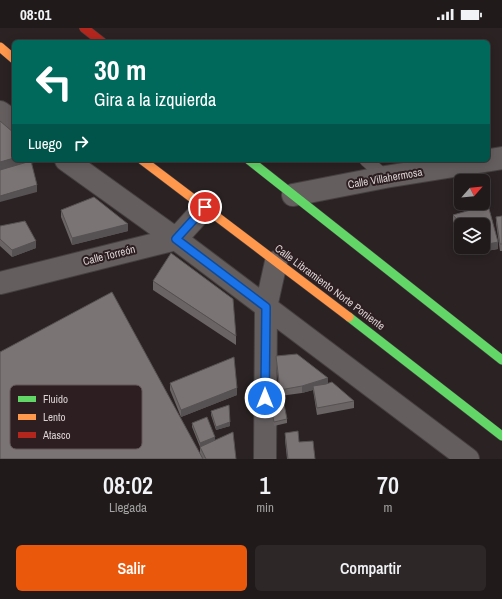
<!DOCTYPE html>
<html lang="es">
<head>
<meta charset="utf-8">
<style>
  body { margin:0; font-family:"Archivo Narrow",sans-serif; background:#2d2727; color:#f1f3f6; height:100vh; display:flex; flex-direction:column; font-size:15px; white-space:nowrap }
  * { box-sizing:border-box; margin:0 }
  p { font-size:13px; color:#a2a1a2 }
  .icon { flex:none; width:22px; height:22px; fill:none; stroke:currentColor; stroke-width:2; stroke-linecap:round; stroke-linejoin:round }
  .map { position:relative; height:431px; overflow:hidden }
  .drawer { display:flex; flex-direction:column; background:#201a1a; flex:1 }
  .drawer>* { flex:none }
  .banner { position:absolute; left:12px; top:12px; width:478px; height:122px; border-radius:6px; box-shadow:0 2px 10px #0003,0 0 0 1px #3d3839; background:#00695c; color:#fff; overflow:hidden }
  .needle { width:26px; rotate:63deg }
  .controls { position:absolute; left:454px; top:146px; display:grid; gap:8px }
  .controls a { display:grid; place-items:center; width:36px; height:36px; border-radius:6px; background:#201a1a; box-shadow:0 2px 10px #0003,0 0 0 1px #3d3839; font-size:20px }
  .pin { position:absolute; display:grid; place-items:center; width:34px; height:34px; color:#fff; margin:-17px; border:2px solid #fff; border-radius:50%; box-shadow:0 1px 4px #0007 }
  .me { position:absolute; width:44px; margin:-22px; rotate:0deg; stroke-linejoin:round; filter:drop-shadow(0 0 3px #0008) }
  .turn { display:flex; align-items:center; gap:14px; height:84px; padding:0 16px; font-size:18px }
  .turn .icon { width:52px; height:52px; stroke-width:2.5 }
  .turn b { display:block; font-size:28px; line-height:34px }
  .then { display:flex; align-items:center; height:38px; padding:0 16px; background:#0003; gap:8px; font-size:15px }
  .eta { display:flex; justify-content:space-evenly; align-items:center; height:68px; text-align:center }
  .eta b { font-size:24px; font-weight:600; line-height:28px }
  .cta { display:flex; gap:8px; margin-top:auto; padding:8px 16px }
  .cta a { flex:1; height:46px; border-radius:6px; background:#ea580c; color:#fff; font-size:16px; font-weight:600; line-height:46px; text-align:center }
  .cta a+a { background:#2d2727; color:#f1f3f6 }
  .status { display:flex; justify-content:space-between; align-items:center; height:28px; padding:0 20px; background:#201a1a; direction:ltr }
  .status svg { height:11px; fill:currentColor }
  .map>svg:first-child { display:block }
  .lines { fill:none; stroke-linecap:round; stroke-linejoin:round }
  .lane-casing { stroke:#463f40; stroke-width:14 }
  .street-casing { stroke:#463f40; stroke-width:24 }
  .fast-casing { stroke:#463f40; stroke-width:10 }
  .slow-casing { stroke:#463f40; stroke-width:10 }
  .jam-casing { stroke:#463f40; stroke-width:10 }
  .lane { stroke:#645e5f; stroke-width:13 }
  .street { stroke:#645e5f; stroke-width:22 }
  .fast { stroke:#63d668; stroke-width:9 }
  .slow { stroke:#ff974d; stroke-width:9 }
  .jam { stroke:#b3261e; stroke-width:9 }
  .wall { fill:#6a6465 }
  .shaded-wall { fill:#565152 }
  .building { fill:#7b7475; stroke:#565152 }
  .route-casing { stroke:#114b97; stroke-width:10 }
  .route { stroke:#1a73e8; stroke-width:7 }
  .labels { text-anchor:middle; stroke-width:4; stroke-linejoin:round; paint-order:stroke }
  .street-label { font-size:11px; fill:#dcd2d3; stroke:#2d1f21 }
  .key { fill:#2d1f21; stroke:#625556; stroke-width:1 }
  .key-label { font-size:11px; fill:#dcd2d3 }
</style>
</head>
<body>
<div class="status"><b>08:01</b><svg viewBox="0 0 49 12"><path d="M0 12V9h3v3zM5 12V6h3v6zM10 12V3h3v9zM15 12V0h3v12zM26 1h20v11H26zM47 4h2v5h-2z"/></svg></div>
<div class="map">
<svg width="502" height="431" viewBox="0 0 502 431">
  <rect width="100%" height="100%" fill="#2a2223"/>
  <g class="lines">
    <!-- lane casing -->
    <g class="lane-casing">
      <path id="lane" d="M366,132l19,17"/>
    </g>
    <!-- street casing -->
    <g class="street-casing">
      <path id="street" d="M0,84l14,10
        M66,132l110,79 292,220
        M293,167l92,-18 117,-19
        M0,255l176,-44 29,-32
        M265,431l1,-152 10,-45"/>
    </g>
    <!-- fast casing -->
    <g class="fast-casing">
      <path id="fast" d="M249,132l253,200
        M349,289l153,119"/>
    </g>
    <!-- slow casing -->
    <g class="slow-casing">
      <path id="slow" d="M0,19l14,12
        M142,132l207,157"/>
    </g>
    <!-- jam casing -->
    <g class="jam-casing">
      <path id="jam" d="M84,0l18,14"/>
    </g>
    <!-- lane -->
    <use href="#lane" class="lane"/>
    <!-- street -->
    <use href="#street" class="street"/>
    <!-- fast -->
    <use href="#fast" class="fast"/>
    <!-- slow -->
    <use href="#slow" class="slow"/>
    <!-- jam -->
    <use href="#jam" class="jam"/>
  </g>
  <!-- wall -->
  <path class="wall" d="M488,177l10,37v7l-18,3 -4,-5h7v-22h-22v6l-8,-9v-7z
    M61,182l67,21 -56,14 -11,-28z
    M502,188v35h-2l-4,-28v-6z
    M0,198l36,22 -24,9 -12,-11z
    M153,253l83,55v9l-83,-55z
    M276,328l52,27 26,18v7l-37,7 -4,-25 -11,3 -22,3 -4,-34z
    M170,355l67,12 -56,22 -11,-27z
    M270,374l17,17v4l-13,3 -4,-21z
    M211,383l19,15 -14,4 -5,-15z
    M192,395l23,17 21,19h-236l200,-5v-7l8,-3 -8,3 -8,-20z
    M285,405l14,9 16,17h-28l-2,-19z"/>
  <!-- shaded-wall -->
  <path class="shaded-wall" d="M14,130v2h20v3l-34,8v-9z
    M37,157v7l-37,10v-6z
    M128,196v7l-56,14v-7z
    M36,213v7l-24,9v-7z
    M498,214v7l-18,3v-5h3v-2z
    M328,350v7l-15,1v4l-11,3v-7z
    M237,360v7l-56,22v-7z
    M230,394v4l-14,4v-3z
    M215,409v4l-15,6v-4z"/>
  <!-- building -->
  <path class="building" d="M0,93l14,12v25l-14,4z
    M31,133l6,24 -37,11v-26z
    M94,169l34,27 -56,14 -11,-28z
    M488,177l10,37 -15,3v-20h-21l-9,-10z
    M502,188v28h-2l-4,-27z
    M25,193l11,20 -24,9 -12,-11v-13z
    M171,225l62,46 3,37 -83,-55z
    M112,264l91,167h-203v-107z
    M297,326l31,24 -26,8 -22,4 -4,-34z
    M234,329l3,31 -56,22 -11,-27z
    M332,354l22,19 -37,7 -4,-22 13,-2z
    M283,371l4,20 -13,3 -4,-20z
    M229,377l1,17 -14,5 -5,-16z
    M207,389l8,20 -15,6 -8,-20z
    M298,403l1,11 14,-1 2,18h-27l-3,-26z
    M233,404l3,27h-30l-6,-12z"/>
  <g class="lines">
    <!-- route casing -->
    <g class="route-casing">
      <path id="route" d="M205,179l-29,32 90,68 -1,91"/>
    </g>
    <!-- route -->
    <use href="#route" class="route"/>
  </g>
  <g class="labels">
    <!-- street labels -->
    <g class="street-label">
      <text transform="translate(385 150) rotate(-10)" y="4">Calle Villahermosa</text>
      <text transform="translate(109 227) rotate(-14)" y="4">Calle Torreón</text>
      <text transform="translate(330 259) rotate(37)" y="4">Calle Libramiento Norte Poniente</text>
    </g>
  </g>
  <!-- legend -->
  <rect x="10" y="357" width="132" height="64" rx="6" class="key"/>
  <rect x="18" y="368" width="18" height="6" fill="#63d668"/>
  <rect x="18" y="386" width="18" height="6" fill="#ff974d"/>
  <rect x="18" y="404" width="18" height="6" fill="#b3261e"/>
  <g class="key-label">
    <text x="43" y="375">Fluido</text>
    <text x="43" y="393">Lento</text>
    <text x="43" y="411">Atasco</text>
  </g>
</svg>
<div class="controls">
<a><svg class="needle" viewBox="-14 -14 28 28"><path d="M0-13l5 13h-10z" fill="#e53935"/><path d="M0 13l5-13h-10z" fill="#a2a1a2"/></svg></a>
<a><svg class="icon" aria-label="layers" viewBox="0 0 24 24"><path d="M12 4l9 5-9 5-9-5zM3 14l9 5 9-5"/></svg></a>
</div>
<div class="pin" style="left:205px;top:179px;background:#d93025"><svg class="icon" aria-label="arrive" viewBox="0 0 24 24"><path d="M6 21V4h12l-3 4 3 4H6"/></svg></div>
<svg class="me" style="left:265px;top:370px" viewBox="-20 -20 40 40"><circle r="17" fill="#1a73e8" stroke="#fff" stroke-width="3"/><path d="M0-11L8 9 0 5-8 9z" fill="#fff"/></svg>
<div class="banner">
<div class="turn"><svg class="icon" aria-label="left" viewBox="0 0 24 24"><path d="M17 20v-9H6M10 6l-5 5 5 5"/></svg><div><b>30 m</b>Gira a la izquierda</div></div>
<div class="then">Luego<svg class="icon" aria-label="right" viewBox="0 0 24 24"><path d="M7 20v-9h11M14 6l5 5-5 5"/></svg></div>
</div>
</div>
<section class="drawer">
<div class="eta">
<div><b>08:02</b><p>Llegada</p></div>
<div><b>1</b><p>min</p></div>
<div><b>70</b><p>m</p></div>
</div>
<div class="cta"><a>Salir</a><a>Compartir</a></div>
</section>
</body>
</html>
